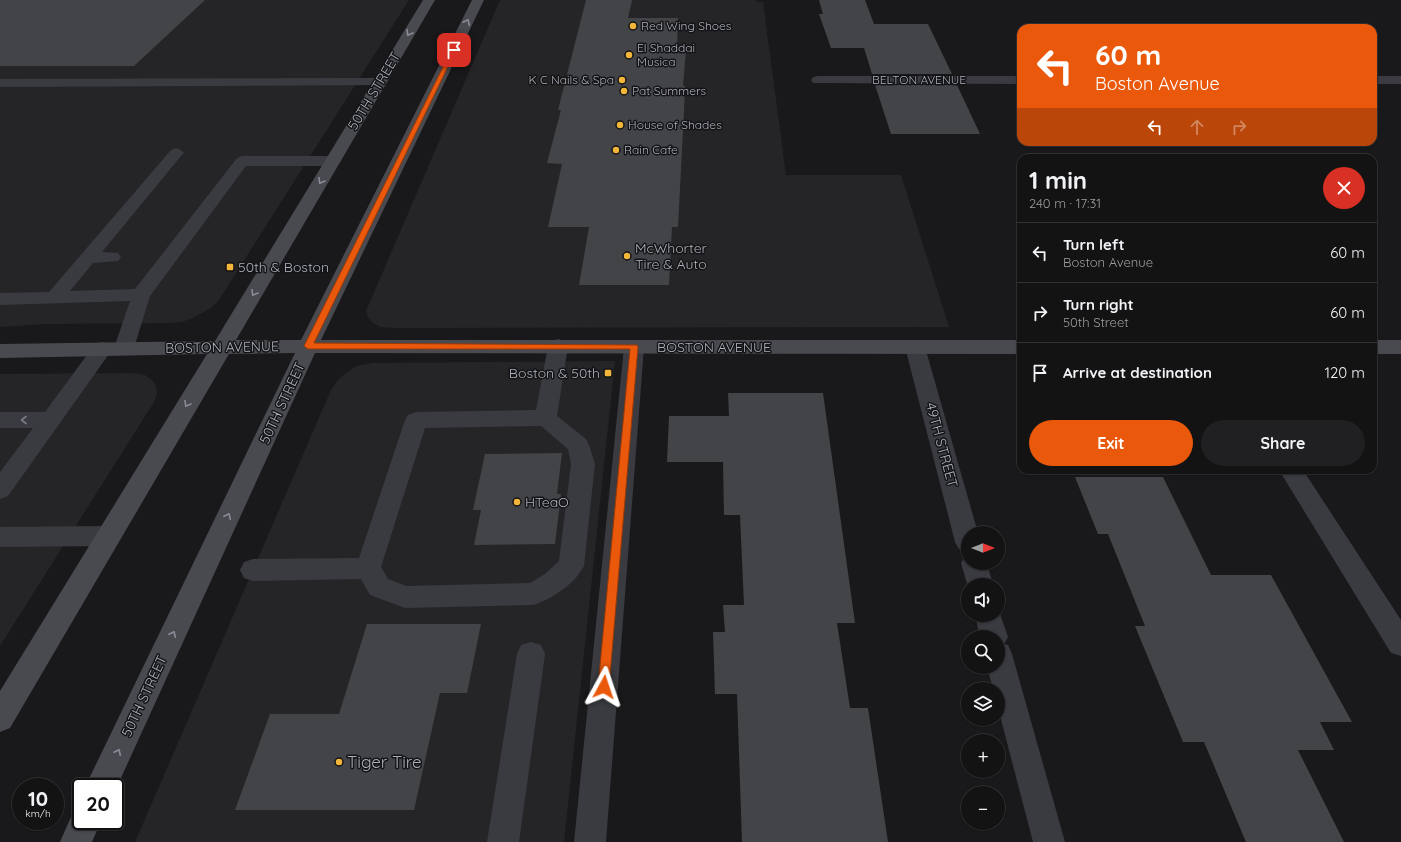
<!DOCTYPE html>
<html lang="en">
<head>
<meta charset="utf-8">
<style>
  body { margin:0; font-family:Quicksand,sans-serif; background:#202022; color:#f1f3f6; height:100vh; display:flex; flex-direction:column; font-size:15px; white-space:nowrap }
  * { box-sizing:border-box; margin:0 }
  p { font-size:13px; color:#9d9ea0 }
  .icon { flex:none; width:22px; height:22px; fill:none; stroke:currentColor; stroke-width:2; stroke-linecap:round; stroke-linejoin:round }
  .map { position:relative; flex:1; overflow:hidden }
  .panel { position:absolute; left:1017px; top:154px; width:360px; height:320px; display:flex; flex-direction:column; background:#131314; border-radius:12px; box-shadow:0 1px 3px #0004,0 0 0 1px #323234 }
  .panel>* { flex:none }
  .hud { position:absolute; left:1017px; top:24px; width:360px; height:122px; border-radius:12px; box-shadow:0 1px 3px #0004,0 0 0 1px #323234; background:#ea580c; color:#fff; overflow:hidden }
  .needle { width:26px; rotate:90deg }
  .fabs { position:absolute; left:961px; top:526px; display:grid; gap:8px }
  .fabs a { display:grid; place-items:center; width:44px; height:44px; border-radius:50%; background:#131314; box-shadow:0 1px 3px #0004,0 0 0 1px #323234; font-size:20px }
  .speed { position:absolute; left:12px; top:778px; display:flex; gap:8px; font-size:20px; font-weight:700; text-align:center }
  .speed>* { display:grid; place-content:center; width:52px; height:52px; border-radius:50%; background:#131314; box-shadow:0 1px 3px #0004,0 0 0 1px #323234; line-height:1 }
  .speed small { font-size:10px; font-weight:400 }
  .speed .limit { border:2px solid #111; border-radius:6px; background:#fff; color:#111 }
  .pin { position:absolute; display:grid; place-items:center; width:34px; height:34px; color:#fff; margin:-17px; border-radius:8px; box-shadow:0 2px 6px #0006 }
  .me { position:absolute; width:44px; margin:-22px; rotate:5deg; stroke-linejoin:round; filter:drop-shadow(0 0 3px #0008) }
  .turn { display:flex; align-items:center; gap:14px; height:84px; padding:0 12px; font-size:18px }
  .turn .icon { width:52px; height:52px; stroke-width:2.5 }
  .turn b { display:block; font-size:28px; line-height:34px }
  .lanes { display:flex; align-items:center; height:38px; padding:0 12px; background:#0003; justify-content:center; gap:20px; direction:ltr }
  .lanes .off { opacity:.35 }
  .round { display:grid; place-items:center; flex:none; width:42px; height:42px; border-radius:21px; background:#202022 }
  .head { display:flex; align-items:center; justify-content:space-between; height:68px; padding:0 12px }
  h1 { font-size:24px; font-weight:800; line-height:30px }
  .button { display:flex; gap:8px; margin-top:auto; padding:8px 12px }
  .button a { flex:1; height:46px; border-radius:24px; background:#ea580c; color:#fff; font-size:16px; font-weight:800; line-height:46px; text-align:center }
  .button a+a { background:#202022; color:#f1f3f6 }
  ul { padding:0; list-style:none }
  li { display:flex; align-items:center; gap:12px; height:60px; padding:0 12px; border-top:1px solid #323234 }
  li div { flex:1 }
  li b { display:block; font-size:15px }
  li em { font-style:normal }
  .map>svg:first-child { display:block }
  .built { fill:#252528 }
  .building { fill:#434448 }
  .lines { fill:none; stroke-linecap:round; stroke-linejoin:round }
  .lane { fill:#3a3b40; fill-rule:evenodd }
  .street { fill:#3a3b40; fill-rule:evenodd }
  .secondary { fill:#484a50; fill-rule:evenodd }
  .oneway { stroke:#898c96 }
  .oneway2 { stroke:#797b84 }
  .route { fill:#ea580c; stroke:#983908 }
  .poi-dot { fill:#f3b63a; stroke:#141416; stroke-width:1.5 }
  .labels { text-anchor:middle; stroke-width:3; stroke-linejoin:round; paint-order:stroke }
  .far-poi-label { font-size:12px; fill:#acb0bb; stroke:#141416; text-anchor:start }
  .far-street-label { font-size:12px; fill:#acb0bb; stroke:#141416 }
  .street-label { font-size:14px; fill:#acb0bb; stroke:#141416 }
  .poi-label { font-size:14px; fill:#acb0bb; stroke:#141416; text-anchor:start }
  .near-poi-label { font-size:17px; fill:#acb0bb; stroke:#141416; text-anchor:start }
</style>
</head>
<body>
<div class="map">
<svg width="1401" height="842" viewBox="0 0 1401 842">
  <rect width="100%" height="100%" fill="#19191b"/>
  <!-- built -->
  <path class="built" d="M0,0h409l-190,300 -8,8 -18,10 -11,4 -16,1 -121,1 -45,3z
    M500,0h256l1,2h6l23,173h115l48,152 -553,1 -16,-1 -7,-4 -5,-6 -2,-6z
    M615,361l-51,481h-429l196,-452 7,-10 9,-8 10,-6 15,-3z
    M132,373l13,2 7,5 4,6 1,8 -3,8 -154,244v-272z"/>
  <!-- building -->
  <path class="building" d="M0,0h205l-71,66h-134z
    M586,0h46l-4,18h50l-1,32h9l-3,36h2l-1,25 -6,116h-6l-3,58h-90l10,-58h-41l14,-63 -15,-1 14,-53h-3z
    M819,0h46l9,24h54l24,50h-80l-8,-26h-33l-12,-34h4z
    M875,85h82l23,49h-89z
    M728,393h95l32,230h-18l13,85h18l20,134h-146l-5,-148h-22l-2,-62h12l-2,-27h21l-4,-90h-16l-1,-53h-56l2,-46h60z
    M562,453l-5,41h4l-6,50 -81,1 7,-35h-8l12,-56z
    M1075,477h88l48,98h60l81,147h-32l14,28h-36l46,92h-98l-42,-100h-21l-48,-116h10l-37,-92h-10z
    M367,624h114l-14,69h-27l-26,117h-179l35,-96h69z"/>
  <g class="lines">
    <!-- lane -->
    <path class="lane" d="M380,78l5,1 2,3 -2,3 -385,2v-8z
      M176,148l5,2 3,3 -3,3 -79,96 16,1 3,4 -3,4 -25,2 -23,28 65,-2 102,-131 5,-2h91l5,2 3,3 -3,3 -5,2h-87l-96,130 -16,52 -3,5 -7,2 -7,-2 -3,-5 16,-47 -130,4v-12l49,-1 122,-142z
      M558,339l7,2 3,5 -11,70 29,23 3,6 6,19 -11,102c-10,19 -31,32 -50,39l-129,3 -35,-13 -9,-16 -108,2 -9,-3 -4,-8 4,-8 9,-3 106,-1 46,-138 3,-5 8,-3 120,-2 12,-64 3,-5zM541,426l27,23 3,15 -12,97 -14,13 -15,9 -124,3 -18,-7 -7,-12 44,-139z
      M634,340l7,2 3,5 -38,495h-32l50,-495 3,-5z
      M102,342l7,2 3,5 -3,5 -101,142 -8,3v-27l33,-44h-33v-16h45l50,-68z
      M1279,470h24l98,150v36l-10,-3z
      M109,526l9,3 3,7 -3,7 -9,3 -109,1v-20z
      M531,642l10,3 4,9 -26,188h-32l30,-188 4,-9z"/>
    <!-- street -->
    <path class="street" d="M818,76h203v8l-208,-1 -2,-3 2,-3z
      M1373,76h28v8h-28z
      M915,340l7,2 3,5 53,186h-10v19l-9,-3 -4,-7 -50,-195 3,-5z
      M968,555v8h19l6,22h-25v2l-7,-24 4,-7z
      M998,608l10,29 -4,7 4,1 4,9 53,188h-32l-35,-134v-19h-5l-6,-22h11v-30h-18l-5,-22h23z"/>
    <!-- secondary -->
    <path class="secondary" d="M423,0h12l-199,340h65l171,-340h12l-163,340h700v14l-706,-1 -200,438v-4h-30l210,-434 -66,1 -219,374 -10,4v-41l207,-337 -207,4v-14l215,-3z
      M1373,340h28v14h-28z
      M81,807v14h20l-9,21h-32l14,-32z"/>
  </g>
  <!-- one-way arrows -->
  <defs><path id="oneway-chevron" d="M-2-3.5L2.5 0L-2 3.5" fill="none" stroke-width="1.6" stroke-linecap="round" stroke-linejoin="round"/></defs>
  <g class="oneway">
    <use href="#oneway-chevron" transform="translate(467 22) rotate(-64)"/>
    <use href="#oneway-chevron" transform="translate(409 33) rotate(121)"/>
    <use href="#oneway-chevron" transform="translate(321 181) rotate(121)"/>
    <use href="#oneway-chevron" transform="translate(254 293) rotate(121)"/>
    <use href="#oneway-chevron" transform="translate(187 404) rotate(121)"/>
    <use href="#oneway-chevron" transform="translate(228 516) rotate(-65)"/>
    <use href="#oneway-chevron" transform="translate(173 634) rotate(-65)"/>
    <use href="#oneway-chevron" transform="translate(118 752) rotate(-65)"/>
  </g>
  <use class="oneway2" href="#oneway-chevron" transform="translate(24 420) rotate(-180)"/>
  <!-- route -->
  <path class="route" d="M452,49l4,1 -142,293 323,2 1,2 -29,340 -1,4 -4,2 -5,-2 -1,-4 32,-338h-322l-4,-3z"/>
  <!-- markers -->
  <g class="poi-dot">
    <circle cx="633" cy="26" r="4"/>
    <circle cx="629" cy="55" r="4"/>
    <circle cx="622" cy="80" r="4"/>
    <circle cx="624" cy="91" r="4"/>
    <circle cx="620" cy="125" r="4"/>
    <circle cx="616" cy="150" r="4"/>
    <circle cx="627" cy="256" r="4"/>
    <rect x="226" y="263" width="8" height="8" rx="2"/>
    <rect x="604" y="369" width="8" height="8" rx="2"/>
    <circle cx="517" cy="502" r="4"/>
    <circle cx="339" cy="762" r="4"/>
  </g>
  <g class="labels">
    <!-- far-poi labels -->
    <g class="far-poi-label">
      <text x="641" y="30">Red Wing Shoes</text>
      <text x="637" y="52">El Shaddai<tspan x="637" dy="14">Musica</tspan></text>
      <text x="614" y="84" text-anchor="end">K C Nails &amp; Spa</text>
      <text x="632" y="95">Pat Summers</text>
      <text x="628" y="129">House of Shades</text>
      <text x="624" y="154">Rain Cafe</text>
    </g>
    <!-- far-street labels -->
    <g class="far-street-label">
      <text x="919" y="84">BELTON AVENUE</text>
    </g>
    <!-- street labels -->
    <g class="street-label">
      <text transform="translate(374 91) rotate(-59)" y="5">50TH STREET</text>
      <text transform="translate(222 347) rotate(-1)" y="5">BOSTON AVENUE</text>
      <text x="714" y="352">BOSTON AVENUE</text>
      <text transform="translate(282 403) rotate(-65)" y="5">50TH STREET</text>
      <text transform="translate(942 445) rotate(75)" y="5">49TH STREET</text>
      <text transform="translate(144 696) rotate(-65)" y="5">50TH STREET</text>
    </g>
    <!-- poi labels -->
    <g class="poi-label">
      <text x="635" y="253">McWhorter<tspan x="635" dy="16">Tire &amp; Auto</tspan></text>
      <text x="238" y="272">50th &amp; Boston</text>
      <text x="600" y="378" text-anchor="end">Boston &amp; 50th</text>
      <text x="525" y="507">HTeaO</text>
    </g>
    <!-- near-poi labels -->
    <g class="near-poi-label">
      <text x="347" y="768">Tiger Tire</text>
    </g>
  </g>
</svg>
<div class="fabs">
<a><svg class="needle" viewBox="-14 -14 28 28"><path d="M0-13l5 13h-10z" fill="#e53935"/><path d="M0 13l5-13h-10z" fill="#9d9ea0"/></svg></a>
<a><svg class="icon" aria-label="sound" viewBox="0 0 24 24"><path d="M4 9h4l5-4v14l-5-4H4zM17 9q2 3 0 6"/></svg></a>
<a><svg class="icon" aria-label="search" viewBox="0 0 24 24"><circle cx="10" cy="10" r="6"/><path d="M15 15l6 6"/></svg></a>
<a><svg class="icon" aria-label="layers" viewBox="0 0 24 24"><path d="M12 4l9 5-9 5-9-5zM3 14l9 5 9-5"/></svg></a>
<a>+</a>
<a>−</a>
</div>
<div class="speed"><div>10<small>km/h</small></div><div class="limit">20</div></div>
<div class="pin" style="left:454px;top:50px;background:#d93025"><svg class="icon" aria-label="arrive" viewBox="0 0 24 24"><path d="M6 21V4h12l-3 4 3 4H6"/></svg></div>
<svg class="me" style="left:604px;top:687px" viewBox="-20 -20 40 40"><path d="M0-17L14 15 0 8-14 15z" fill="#ea580c" stroke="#fff" stroke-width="4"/></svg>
<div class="hud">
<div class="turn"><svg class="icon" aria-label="left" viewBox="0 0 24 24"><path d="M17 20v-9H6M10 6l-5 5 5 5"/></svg><div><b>60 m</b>Boston Avenue</div></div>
<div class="lanes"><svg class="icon" aria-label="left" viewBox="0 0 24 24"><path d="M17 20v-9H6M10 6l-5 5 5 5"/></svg><svg class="icon off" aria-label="ahead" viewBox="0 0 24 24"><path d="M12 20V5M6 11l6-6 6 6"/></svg><svg class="icon off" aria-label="right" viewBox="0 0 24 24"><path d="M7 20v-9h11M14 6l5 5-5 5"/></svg></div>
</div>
<section class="panel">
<div class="head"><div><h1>1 min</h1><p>240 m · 17:31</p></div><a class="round" style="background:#d93025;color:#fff"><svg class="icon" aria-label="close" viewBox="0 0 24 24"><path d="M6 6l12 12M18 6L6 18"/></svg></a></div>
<ul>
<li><svg class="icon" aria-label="left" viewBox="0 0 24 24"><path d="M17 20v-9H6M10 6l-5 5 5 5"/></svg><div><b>Turn left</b><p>Boston Avenue</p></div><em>60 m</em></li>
<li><svg class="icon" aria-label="right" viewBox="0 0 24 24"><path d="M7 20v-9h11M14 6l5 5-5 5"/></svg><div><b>Turn right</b><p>50th Street</p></div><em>60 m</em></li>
<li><svg class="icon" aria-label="arrive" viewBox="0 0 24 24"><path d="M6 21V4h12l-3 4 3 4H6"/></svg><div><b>Arrive at destination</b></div><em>120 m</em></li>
</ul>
<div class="button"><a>Exit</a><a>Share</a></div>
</section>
</div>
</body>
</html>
